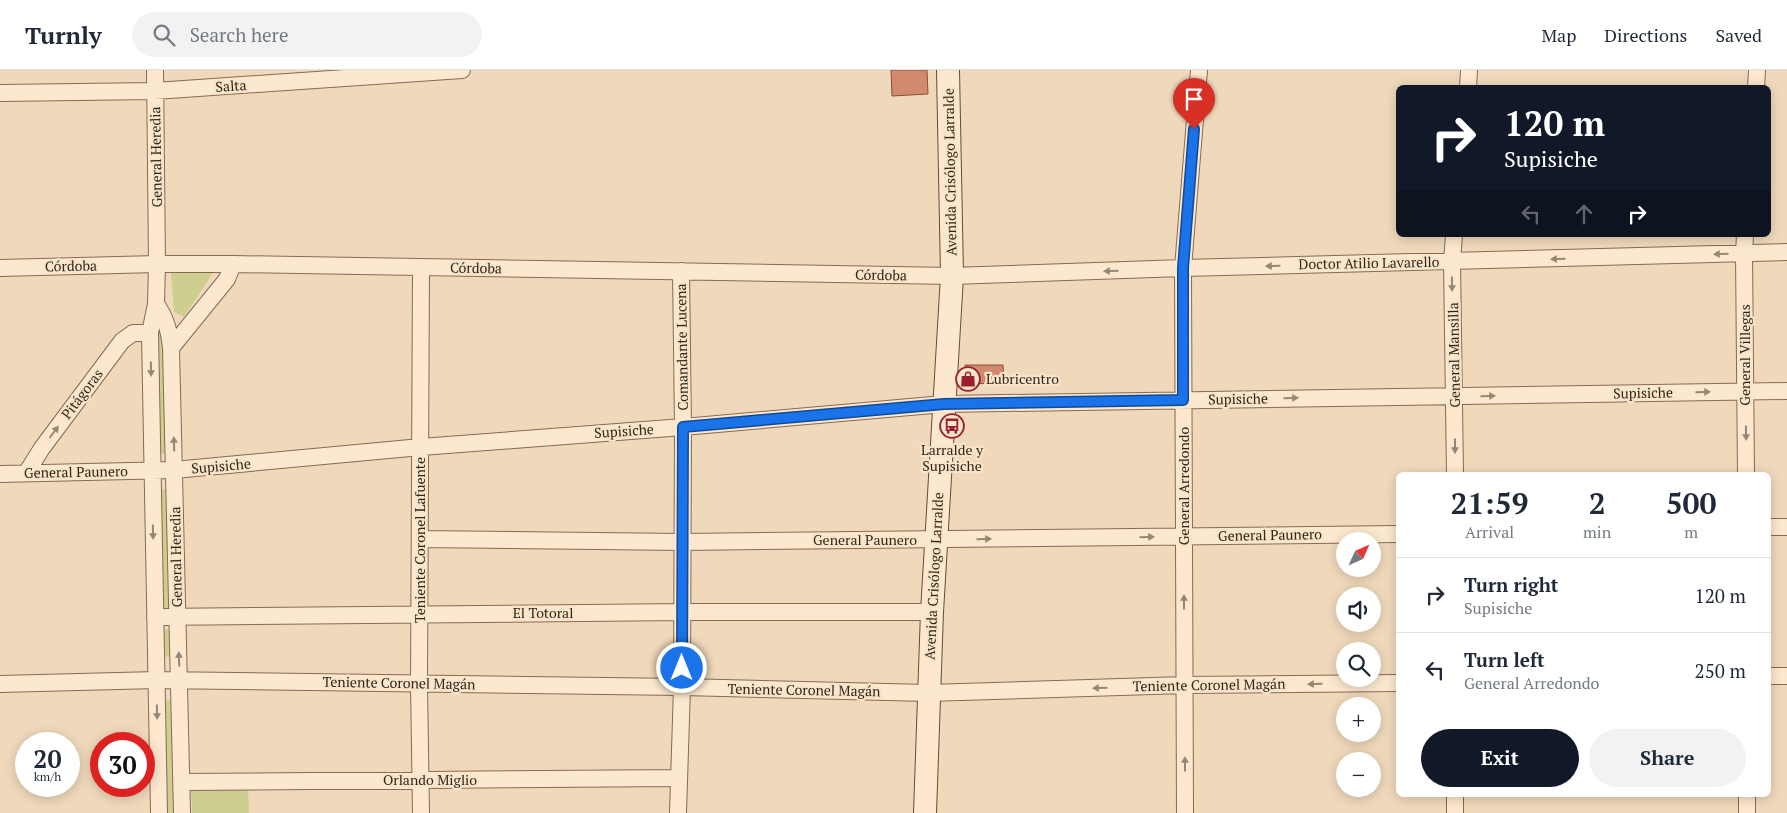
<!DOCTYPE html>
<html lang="en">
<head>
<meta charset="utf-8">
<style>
  body { margin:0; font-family:"PT Serif",serif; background:#f2f2f3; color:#1f2937; height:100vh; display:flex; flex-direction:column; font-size:19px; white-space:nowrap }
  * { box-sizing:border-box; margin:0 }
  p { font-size:16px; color:#747a83 }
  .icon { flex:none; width:28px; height:28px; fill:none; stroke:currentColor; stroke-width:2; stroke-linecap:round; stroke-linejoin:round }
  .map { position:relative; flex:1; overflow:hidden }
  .panel { position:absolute; left:1396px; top:402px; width:375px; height:325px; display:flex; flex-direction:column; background:#fff; border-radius:8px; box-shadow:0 2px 12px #0003 }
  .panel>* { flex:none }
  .guide { position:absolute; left:1396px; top:15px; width:375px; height:152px; border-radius:8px; box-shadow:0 2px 12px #0003; background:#111827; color:#fff; overflow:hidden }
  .needle { width:32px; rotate:45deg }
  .fabs { position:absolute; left:1336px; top:462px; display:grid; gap:10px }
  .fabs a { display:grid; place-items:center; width:45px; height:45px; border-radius:50%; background:#fff; box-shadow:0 2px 12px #0003; font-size:25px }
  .speed { position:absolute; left:15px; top:662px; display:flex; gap:10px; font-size:25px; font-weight:700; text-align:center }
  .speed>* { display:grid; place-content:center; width:65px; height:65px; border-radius:50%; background:#fff; box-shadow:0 2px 12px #0003; line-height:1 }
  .speed small { font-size:12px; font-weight:400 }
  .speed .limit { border:8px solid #d22; background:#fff; color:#111 }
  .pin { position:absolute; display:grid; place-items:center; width:42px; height:42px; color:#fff; margin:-51px -21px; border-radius:50% 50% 50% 0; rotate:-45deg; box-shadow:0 0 5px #0007 }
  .pin .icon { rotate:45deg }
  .me { position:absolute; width:55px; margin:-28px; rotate:0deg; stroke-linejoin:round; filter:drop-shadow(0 0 4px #0008) }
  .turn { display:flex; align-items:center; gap:18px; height:105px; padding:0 25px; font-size:22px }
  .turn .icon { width:65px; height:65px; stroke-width:2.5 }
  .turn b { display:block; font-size:35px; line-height:42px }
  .lanes { display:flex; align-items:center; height:48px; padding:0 25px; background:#0003; justify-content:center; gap:25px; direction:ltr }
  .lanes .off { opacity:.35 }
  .eta { display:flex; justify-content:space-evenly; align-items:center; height:85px; text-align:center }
  .eta b { font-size:30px; font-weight:600; line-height:35px }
  .cta { display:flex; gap:10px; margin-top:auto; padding:10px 25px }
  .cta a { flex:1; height:58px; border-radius:30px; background:#111827; color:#fff; font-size:20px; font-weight:600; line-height:58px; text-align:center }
  .cta a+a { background:#f2f2f3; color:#1f2937 }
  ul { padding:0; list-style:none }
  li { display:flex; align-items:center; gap:15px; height:75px; padding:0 25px; border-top:1px solid #e0e1e3 }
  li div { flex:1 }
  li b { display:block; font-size:19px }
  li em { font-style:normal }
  header { display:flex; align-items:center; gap:30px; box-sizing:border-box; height:70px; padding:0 25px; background:#fff; border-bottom:1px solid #e0e1e3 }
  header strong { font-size:24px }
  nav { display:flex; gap:28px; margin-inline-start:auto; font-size:18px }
  .search { width:350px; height:45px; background:#f2f2f3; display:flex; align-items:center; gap:12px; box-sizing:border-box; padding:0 18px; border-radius:28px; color:#747a83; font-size:19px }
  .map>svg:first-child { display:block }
  .green { fill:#cece8e }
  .building { fill:#d18a6e; stroke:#894e38 }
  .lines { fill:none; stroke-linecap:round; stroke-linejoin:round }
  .street-casing { stroke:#886954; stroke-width:18 }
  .secondary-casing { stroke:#694a37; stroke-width:24 }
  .street { stroke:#fbe8ce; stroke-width:16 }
  .secondary { stroke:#fbe8ce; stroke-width:22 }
  .oneway { fill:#988674 }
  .route-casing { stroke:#114b97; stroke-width:12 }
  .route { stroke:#1a73e8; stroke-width:9 }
  .labels { text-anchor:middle; stroke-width:4.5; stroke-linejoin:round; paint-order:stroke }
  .street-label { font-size:14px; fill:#36241a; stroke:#f7e5ca }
  .poi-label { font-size:14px; fill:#36241a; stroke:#f7e5ca; text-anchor:start }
</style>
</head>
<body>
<header>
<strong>Turnly</strong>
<div class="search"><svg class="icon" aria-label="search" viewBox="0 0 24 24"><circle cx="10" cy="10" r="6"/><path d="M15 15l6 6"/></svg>Search here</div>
<nav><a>Map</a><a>Directions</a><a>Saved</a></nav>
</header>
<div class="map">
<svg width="1787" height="743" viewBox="0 0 1787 743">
  <rect width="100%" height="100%" fill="#f0d9bb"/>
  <!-- green -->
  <path class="green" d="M171,203h42l-29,44 -10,-5z
    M160,255l3,23 3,105 -3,1 -4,-1 -2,-111z
    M163,419l5,3 2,115 -3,1h-5l-3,-116z
    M165,559l6,2v24l-3,2 -4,-1 -1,-26z
    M168,630l4,1 4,112h-13l1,-112z
    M248,718l1,25h-57l-1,-24z"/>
  <!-- building -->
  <path class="building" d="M891,0h36l1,24 -36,2z
    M965,295h38l1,18 -39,1z"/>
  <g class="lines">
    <!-- street casing -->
    <g class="street-casing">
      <path id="street" d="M155,0l2,194 -1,40 -6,29 9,480
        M1468,18l1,-18
        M1756,18l1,-18
        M0,23l155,-2 307,-21
        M1454,165l-2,26 3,214
        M1745,165l-1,18 2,222
        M421,197l-2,417 2,129
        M0,198l157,-4h76l719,12 231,-8 604,-16
        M156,234c10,14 13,26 15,44l11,465
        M171,278l56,-69 6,-15
        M27,402l15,-24 80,-107 11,-8h17
        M0,404l174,-4 247,-23 262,-20 261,-23 843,-13
        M1769,457h18
        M421,469l261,3 717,-8
        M155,547l527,-5h250
        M1769,606h18
        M0,614l157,-4 525,7 246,6 257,-8 214,-2
        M181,712l498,-4
        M1455,725v18
        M678,743l4,-126 1,-260 -2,-156
        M1185,743l-2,-545 16,-198
        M1747,743v-18"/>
    </g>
    <!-- secondary casing -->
    <g class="secondary-casing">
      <path id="secondary" d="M925,743l7,-201 20,-336 -4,-206"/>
    </g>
    <!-- street -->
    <use href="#street" class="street"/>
    <!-- secondary -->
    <use href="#secondary" class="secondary"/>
  </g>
  <!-- one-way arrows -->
  <defs><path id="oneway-solid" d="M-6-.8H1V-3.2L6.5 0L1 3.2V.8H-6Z" transform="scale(1.25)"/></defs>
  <g class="oneway">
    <use href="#oneway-solid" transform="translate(1721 184) rotate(178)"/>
    <use href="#oneway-solid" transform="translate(1558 189) rotate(178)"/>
    <use href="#oneway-solid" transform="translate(1273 196) rotate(179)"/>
    <use href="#oneway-solid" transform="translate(1111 201) rotate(178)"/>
    <use href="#oneway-solid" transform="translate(1452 214) rotate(89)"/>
    <use href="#oneway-solid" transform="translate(151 299) rotate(89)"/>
    <use href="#oneway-solid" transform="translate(1703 322) rotate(-1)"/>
    <use href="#oneway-solid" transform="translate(1488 326) rotate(-1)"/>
    <use href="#oneway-solid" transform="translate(1291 328) rotate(-1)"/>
    <use href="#oneway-solid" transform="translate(54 362) rotate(-53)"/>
    <use href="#oneway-solid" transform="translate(1746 363) rotate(89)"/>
    <use href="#oneway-solid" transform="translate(174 374) rotate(-92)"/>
    <use href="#oneway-solid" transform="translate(1455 376) rotate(90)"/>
    <use href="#oneway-solid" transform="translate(153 462) rotate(89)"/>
    <use href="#oneway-solid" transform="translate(1147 467) rotate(-1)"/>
    <use href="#oneway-solid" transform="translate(984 469) rotate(-1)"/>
    <use href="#oneway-solid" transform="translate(1184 532) rotate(-90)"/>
    <use href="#oneway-solid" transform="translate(179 589) rotate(-92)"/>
    <use href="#oneway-solid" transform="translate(1315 614) rotate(179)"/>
    <use href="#oneway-solid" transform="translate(1100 618) rotate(178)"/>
    <use href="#oneway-solid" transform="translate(157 642) rotate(89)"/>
    <use href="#oneway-solid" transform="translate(1185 694) rotate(-90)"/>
  </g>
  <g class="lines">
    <!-- route casing -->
    <g class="route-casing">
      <path id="route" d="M682,598l1,-241 261,-23 239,-4v-132l11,-139"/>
    </g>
    <!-- route -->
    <use href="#route" class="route"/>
  </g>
  <!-- icons -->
  <defs>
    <g id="shop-ring" transform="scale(1.25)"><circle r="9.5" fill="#f7e5ca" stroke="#9a2031" stroke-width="1.5"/><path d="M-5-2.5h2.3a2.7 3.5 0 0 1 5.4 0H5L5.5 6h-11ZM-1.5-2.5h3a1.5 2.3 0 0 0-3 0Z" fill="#9a2031"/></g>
    <g id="bus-ring" transform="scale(1.25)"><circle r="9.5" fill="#f7e5ca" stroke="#9a2031" stroke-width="1.5"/><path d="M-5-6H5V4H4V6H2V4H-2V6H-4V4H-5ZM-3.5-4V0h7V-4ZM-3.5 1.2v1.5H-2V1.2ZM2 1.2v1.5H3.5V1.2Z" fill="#9a2031"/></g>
  </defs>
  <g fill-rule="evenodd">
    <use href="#shop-ring" x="968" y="309"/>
    <use href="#bus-ring" x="952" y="356"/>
  </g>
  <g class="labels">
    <!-- street labels -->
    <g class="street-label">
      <text transform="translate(231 16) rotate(-4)" y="5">Salta</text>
      <text transform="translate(156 87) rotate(-91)" y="5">General Heredia</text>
      <text transform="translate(950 102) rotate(-91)" y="5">Avenida Crisólogo Larralde</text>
      <text transform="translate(1369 193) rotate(-1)" y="5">Doctor Atilio Lavarello</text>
      <text transform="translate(71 196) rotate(-1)" y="5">Córdoba</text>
      <text transform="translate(476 198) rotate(1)" y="5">Córdoba</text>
      <text transform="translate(881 205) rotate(1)" y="5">Córdoba</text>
      <text transform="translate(682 277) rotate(-91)" y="5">Comandante Lucena</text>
      <text transform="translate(1454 285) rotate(-91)" y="5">General Mansilla</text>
      <text transform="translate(1745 285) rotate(-90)" y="5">General Villegas</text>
      <text transform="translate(1643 323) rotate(-1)" y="5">Supisiche</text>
      <text transform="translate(82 324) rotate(-53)" y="5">Pitágoras</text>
      <text transform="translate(1238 329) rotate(-1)" y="5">Supisiche</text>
      <text transform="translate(624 361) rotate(-4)" y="5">Supisiche</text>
      <text transform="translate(221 396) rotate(-5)" y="5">Supisiche</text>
      <text transform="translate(76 402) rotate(-1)" y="5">General Paunero</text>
      <text transform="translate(1184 416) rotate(-90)" y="5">General Arredondo</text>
      <text transform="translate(1270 465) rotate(-1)" y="5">General Paunero</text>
      <text transform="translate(420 470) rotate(-90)" y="5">Teniente Coronel Lafuente</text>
      <text x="865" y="475">General Paunero</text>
      <text transform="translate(176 487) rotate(-91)" y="5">General Heredia</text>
      <text transform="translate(934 506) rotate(-87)" y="5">Avenida Crisólogo Larralde</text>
      <text x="543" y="548">El Totoral</text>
      <text transform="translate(399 613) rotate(1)" y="5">Teniente Coronel Magán</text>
      <text transform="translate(1209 615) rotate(-1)" y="5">Teniente Coronel Magán</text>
      <text transform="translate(804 620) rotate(1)" y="5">Teniente Coronel Magán</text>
      <text x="430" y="715">Orlando Miglio</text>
    </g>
    <!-- poi labels -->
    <g class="poi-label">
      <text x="986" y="314">Lubricentro</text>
      <text x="952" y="385" text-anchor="middle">Larralde y<tspan x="952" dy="16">Supisiche</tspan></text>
    </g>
  </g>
</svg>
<div class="fabs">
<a><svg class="needle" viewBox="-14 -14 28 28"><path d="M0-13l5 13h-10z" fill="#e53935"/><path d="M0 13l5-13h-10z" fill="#747a83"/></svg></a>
<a><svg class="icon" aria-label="sound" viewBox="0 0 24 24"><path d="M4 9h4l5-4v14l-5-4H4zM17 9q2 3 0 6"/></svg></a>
<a><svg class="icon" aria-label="search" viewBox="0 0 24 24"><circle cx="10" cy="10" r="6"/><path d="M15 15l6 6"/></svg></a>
<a>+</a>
<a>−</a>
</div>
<div class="speed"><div>20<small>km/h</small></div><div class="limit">30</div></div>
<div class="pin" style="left:1194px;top:59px;background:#d93025"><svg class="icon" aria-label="arrive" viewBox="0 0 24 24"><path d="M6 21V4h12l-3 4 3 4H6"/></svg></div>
<svg class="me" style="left:682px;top:598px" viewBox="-20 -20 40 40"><circle r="17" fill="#1a73e8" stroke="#fff" stroke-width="3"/><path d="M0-11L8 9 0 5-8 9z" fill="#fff"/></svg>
<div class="guide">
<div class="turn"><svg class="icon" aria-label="right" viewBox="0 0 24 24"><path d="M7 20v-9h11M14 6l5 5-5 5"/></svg><div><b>120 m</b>Supisiche</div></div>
<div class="lanes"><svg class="icon off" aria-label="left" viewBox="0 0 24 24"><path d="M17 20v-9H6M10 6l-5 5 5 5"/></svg><svg class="icon off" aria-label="ahead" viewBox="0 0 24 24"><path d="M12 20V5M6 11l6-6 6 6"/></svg><svg class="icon" aria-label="right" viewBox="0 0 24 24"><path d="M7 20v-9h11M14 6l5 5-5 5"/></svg></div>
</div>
<section class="panel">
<div class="eta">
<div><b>21:59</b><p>Arrival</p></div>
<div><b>2</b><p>min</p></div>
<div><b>500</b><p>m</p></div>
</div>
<ul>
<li><svg class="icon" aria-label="right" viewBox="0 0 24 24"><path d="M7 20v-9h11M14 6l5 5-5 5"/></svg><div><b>Turn right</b><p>Supisiche</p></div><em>120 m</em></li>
<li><svg class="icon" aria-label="left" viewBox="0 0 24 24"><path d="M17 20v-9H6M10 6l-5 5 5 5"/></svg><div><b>Turn left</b><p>General Arredondo</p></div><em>250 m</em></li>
</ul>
<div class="cta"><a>Exit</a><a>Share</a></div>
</section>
</div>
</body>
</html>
